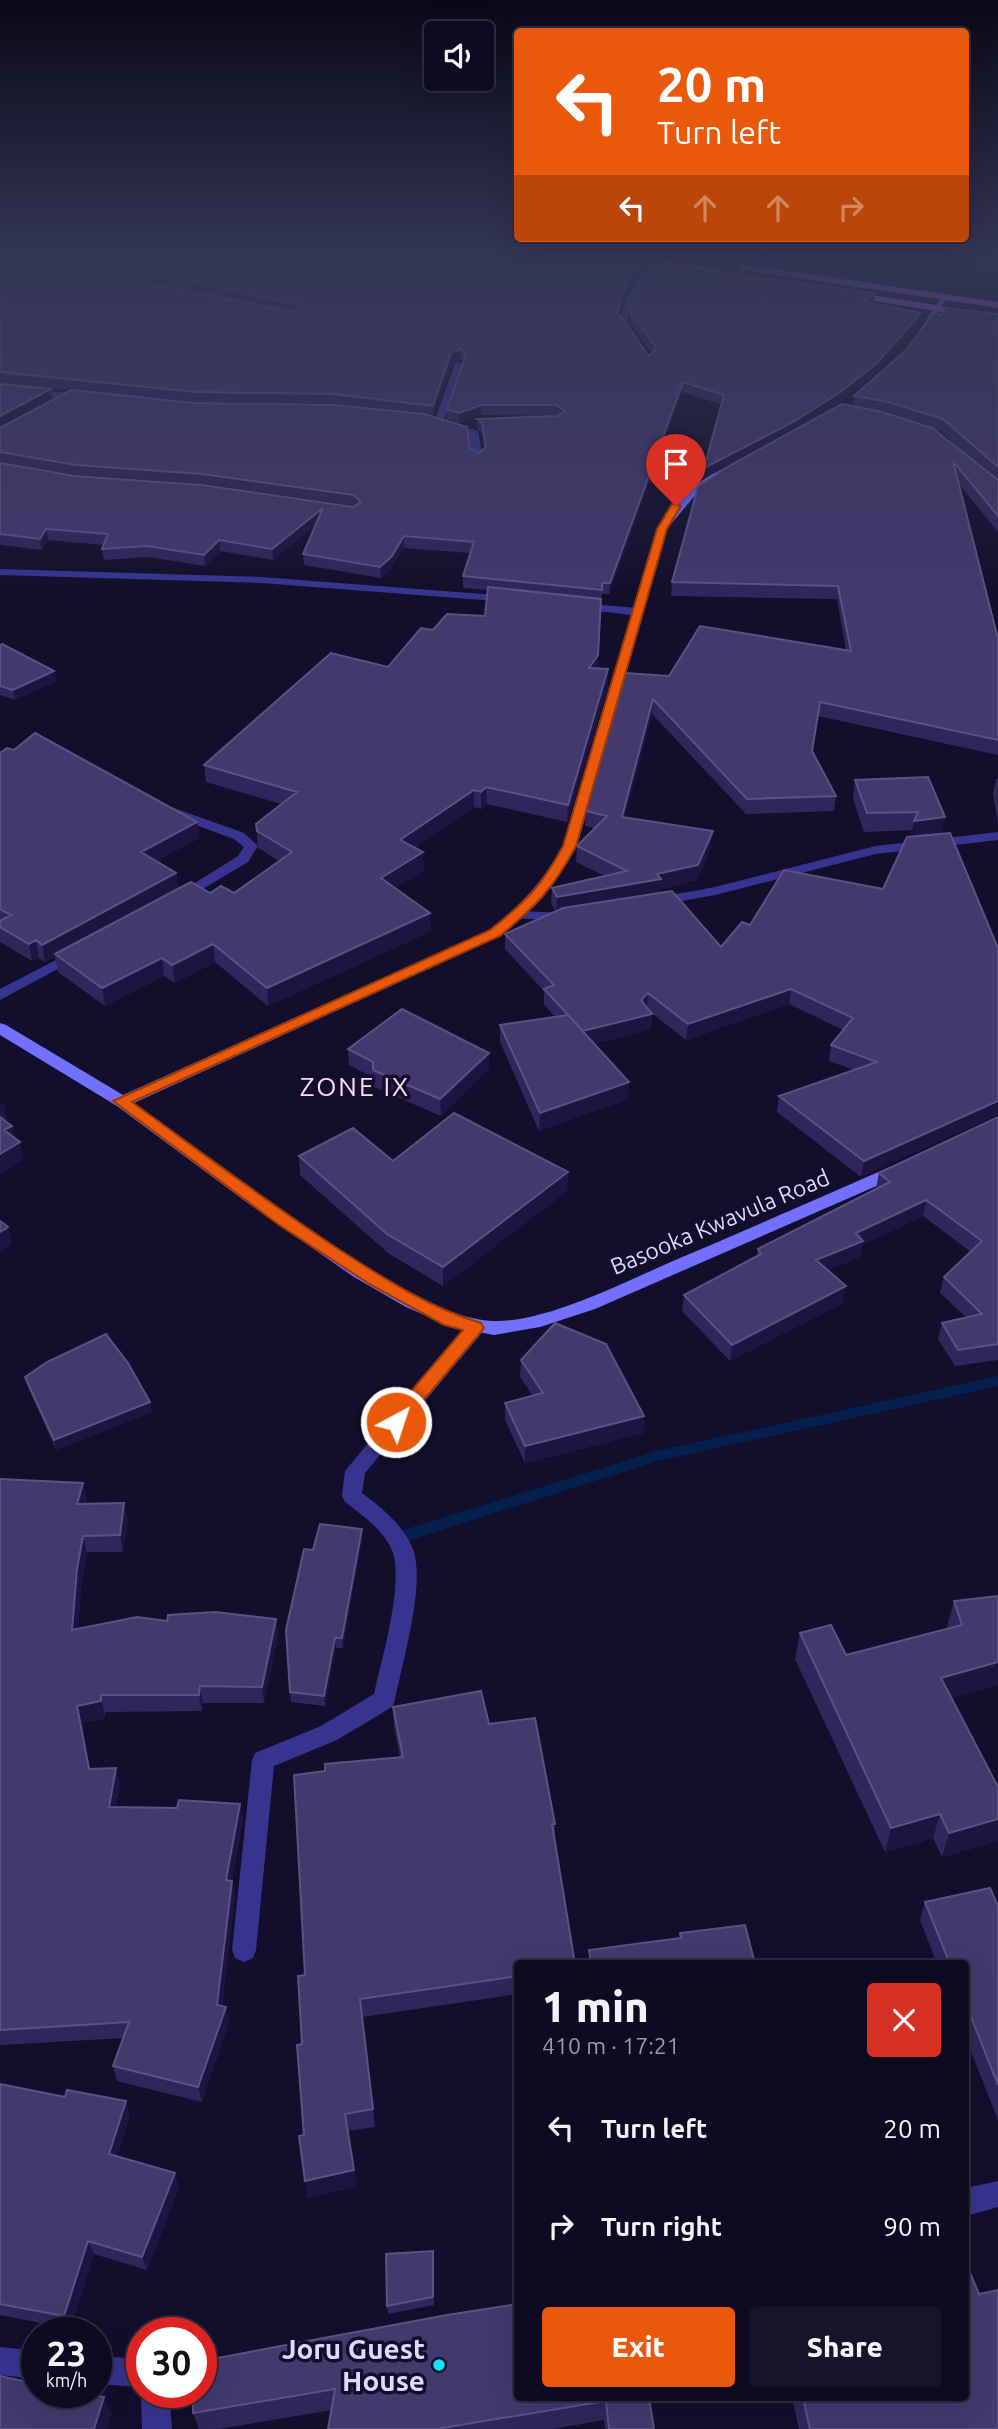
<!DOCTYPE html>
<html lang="en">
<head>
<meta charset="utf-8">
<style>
  body { margin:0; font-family:Ubuntu,sans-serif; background:#17132a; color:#f1f3f6; height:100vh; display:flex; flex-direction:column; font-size:26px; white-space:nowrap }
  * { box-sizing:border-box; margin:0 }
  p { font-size:23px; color:#9b9aa5 }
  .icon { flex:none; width:38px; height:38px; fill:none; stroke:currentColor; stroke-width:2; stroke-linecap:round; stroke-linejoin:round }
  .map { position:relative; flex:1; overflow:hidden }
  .details { position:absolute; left:514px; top:1960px; width:455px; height:441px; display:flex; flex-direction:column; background:#0e0a21; border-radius:7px; box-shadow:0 7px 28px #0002,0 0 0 2px #2e2b3f }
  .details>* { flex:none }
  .hud { position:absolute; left:514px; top:28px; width:455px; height:214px; border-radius:7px; box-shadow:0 7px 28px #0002,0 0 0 2px #2e2b3f; background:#ea580c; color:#fff; overflow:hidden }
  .buttons { position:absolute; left:424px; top:21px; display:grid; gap:14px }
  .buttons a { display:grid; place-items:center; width:70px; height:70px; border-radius:7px; background:#0e0a21; box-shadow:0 7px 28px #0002,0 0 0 2px #2e2b3f; font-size:35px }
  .speed { position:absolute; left:21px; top:2317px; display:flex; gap:14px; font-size:35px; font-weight:700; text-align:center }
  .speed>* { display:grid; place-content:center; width:91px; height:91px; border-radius:50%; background:#0e0a21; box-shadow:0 7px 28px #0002,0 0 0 2px #2e2b3f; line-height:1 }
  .speed small { font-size:18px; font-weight:400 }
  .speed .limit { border:10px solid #d22; background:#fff; color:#111 }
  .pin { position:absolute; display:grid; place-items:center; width:60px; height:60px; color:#fff; margin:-72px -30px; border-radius:50% 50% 50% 0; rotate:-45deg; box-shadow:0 0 7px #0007 }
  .pin .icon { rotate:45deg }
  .me { position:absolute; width:77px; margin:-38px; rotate:40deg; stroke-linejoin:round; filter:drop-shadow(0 0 5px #0008) }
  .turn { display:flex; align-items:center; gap:24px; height:147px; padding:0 28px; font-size:32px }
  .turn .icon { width:91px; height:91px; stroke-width:2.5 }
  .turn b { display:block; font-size:49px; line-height:60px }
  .lanes { display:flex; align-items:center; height:66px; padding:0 28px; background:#0003; justify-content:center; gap:35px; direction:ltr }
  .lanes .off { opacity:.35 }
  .round { display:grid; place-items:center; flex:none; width:74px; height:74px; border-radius:7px; background:#17132a }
  .head { display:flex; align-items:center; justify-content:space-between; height:119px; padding:0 28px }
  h1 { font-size:42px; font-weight:800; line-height:52px }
  .primary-button { display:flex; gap:14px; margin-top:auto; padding:14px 28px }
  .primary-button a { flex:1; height:80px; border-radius:7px; background:#ea580c; color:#fff; font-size:28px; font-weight:800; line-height:80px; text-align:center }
  .primary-button a+a { background:#17132a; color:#f1f3f6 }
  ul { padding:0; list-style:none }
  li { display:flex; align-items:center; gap:21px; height:98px; padding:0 28px }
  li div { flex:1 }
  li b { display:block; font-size:26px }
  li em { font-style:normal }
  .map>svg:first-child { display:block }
  .green { fill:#103635 }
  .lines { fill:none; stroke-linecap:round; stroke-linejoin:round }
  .stream { fill:#05204e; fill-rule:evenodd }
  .street { fill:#373490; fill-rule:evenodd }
  .secondary { fill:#7270ff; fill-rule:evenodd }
  .primary { fill:#c260ff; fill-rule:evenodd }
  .wall { fill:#30265b; fill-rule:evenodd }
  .shaded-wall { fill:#1d1441 }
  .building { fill:#43396d; stroke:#5b5284; stroke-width:2 }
  .route { fill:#ea580c; stroke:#983908; stroke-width:2 }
  .poi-dot { fill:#05e8ff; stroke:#130e2c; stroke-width:2.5 }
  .labels { text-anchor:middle; stroke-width:7; stroke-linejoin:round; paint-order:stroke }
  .street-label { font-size:23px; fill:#ddd9ff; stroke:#130e2c }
  .quarter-label { font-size:26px; letter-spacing:2px; fill:#ffdbf2; stroke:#130e2c }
  .near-poi-label { font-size:28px; font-weight:bold; fill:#ddd9ff; stroke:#130e2c; text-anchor:end }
</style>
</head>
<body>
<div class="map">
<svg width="998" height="2429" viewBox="0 0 998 2429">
  <rect width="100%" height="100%" fill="#130e2c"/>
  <!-- green -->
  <path class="green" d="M825,255h173v24z"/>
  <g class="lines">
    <!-- stream -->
    <path class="stream" d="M998,1376v10l-341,75 -250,80 -5,-2 -2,-4 2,-4 5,-2 250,-78z"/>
    <!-- street -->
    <path class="street" d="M658,259l7,2 -25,25 -12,32 -1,5 12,16 -8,2 -12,-18 1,-5 12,-33z
      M456,362l8,2 -20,56 34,11 5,27 -5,3 -5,-3 -4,-23 -35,-13z
      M0,385l83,10 5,3 -5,3 -83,-10z
      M0,569l261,8 248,19 6,3 -6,3 -248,-19 -261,-8z
      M578,603l60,5 6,4 -6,4 -64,-8v-4z
      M171,807l73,26 14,13 -10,16 -69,41 -7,-4 2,-3 64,-40 6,-9 -10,-8 -68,-25 -2,-3z
      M998,832v8l-122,14 -161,41 -60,11 -7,-4 7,-4 60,-11 161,-41z
      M520,911l45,2 7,4 -7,4 -50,-3v-6z
      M77,949l7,4 -2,3 -82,44v-11z
      M475,1321l7,2 2,5 -2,5 -117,140 -3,20c20,15 41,32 51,56 13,35 -11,114 -18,151l-3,7 -55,33 -63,26 -18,184 -3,8 -9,4 -9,-4 -3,-8 20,-190 3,-7 66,-27 53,-32c7,-33 32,-116 17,-146 -9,-19 -30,-34 -46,-46l-3,-6 3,-25 123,-148z
      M998,2181v26l-32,9v-28z
      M0,2347l37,4v28l-37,-4z
      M96,2356l46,3v28l-46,-3z
      M142,2389v3h27l3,37h-30l-1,-37z"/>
    <!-- secondary -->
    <path class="secondary" d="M943,295l4,3 -23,34 -7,2z
      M732,464l9,2 -44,27 -30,36 -90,317c-20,36 -44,65 -77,90l-366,167c84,60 166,126 256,178 32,18 66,38 103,40 52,2 132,-39 180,-60 73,-31 146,-63 219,-95h12l3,4 -3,4 -309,135 -55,18 -46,8 -42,-8 -46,-20 -52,-30 -109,-76 -128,-95 -117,-71v-12l6,2 117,70 367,-165c31,-24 54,-50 73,-84l94,-317c19,-31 42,-50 75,-65z"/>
    <!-- primary -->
    <path class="primary" d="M84,255h14l-38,12 -4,-3z
      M620,255h19l118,22 -4,3z
      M741,264l257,38v6l-260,-39z
      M853,292l145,23v6l-148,-24z"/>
  </g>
  <!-- wall -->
  <path class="wall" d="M0,255l226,43 -69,-15 -65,-23 -1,-5h345l-21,16 97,-2 121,-8 9,1v10l-12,12 -11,31 30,41 3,-3 -22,-30v-10l245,-20 -2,9 -1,2 49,9 -2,9 -44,51 -37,31 -33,21 48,-19 1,-10 51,-45 36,-36 57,-1v218l-39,-48 39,155v116l-180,-39 -6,36 24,44 -2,15 -88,3 -94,-100 -27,103 86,30 -14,33 -37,9v4l61,54 29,-22 133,-36 28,-52 1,-7 -48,2 -11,-34 2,-18 90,37 -84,360 -84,-65 2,-16 75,-26 -25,-9 2,-16 12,-15 -54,-26 -103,36 -37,-29 3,3 -1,15 -57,15 34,55 -89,32 -39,-89v-17l55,-8 -11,-13v-13l-39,-42v-15l51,-23 -5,-7 1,-16 53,-12 -29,-14 1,-16 17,-18 -9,-2 1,-15 40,-138 43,3 177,-26 -9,-51 -166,-3 1,-14 78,-128 -47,25 19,-74 -40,-13 -73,202h-7l-2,8 -2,67h10v17l-41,136 -80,-18 -6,5 -7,-2 -60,41 10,22 -29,18 35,25 1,18 -163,75 -53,-44 -40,21 -11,-7 -59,30 -47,-34 -3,-16 -10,6 -6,-4 -7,3 -32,-19v-189l197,69 2,16 -42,23 19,12 2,16 32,4h24l45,-32 -21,-13 -2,-24 25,-20 -75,-22 -2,-17 184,-98 45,-37 52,-14 3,-26 -25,-2v-12l8,-23 -67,-5 -12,19 -11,11 -77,-13 -1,-11 12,-28 -42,34 -53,-9 -15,15 -57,-9 -44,3 -2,-11 2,-4 -56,-5 -6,10 -42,-5v-82l75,13 279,30 -151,-22 -126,-9 -77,-12v-35l195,-25 186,7 -46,-6 -139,-2 -196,-19zM460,359l4,3 -17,47v10l12,4 22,-8 77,1 -81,3v10l5,4 2,15 -5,5 -9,-5 -41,-32h4l19,-53zM935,430l6,2 32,29z
    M0,645l56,36 -41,19 -15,-5z
    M996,779h2v45l-5,-30z
    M348,1049l141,4v16l-48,47 -67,-29v-9l-25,-13z
    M998,1117v243l-43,6 -17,-27 4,-16 24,-6 -26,-24 4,-16 27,-25 -48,-36 -61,29 -2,12 -32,13 15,33 -113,58 -48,-50 2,-16 73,-39 1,-7 118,-60 3,-16z
    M299,1156l269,16 -1,19 -124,95 -55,-33 -88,-78z
    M521,1360l123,56 -1,17 -118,30 -20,-43v-17l28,-7 -13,-19z
    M25,1377l125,25 2,10 -96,38 -28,-63z
    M0,1479l83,4 4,17 -1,4 42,16 -5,32h-36l-6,34 -3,43 89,-8 109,-2 2,16 -14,68h-61l-1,8 -97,1v6l-23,5 8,46 26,-1 4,16 -4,23 61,1 63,-4 3,16 -11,61 3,16 -13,109 4,1 3,15 -27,80 -85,-21 -4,-15 11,-28 -124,7z
    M362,1529v10l-19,109h-7l-11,58 -34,-4 -1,-10 23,-142z
    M998,1596v89l-47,13 47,89v54l-56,16 -9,-19 -48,14 -90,-193 5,-26 46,22 102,-26 -1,-2 7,-26z
    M393,1707l96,17 66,100v16l-37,124v30l-156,23 13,110 -27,4 8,55 -48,12 -3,-17 -3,-137 3,-69 20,-204 75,-14 -6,-30z
    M925,1902l73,4v214l-32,-81v-75h-29l-17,-44z
    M0,2084l130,31 -13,42 62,30 -32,83 -53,-16 -24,75 -70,-14z
    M433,2251l1,54 -46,9 -1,-8z
    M979,2294l19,135h-199l-7,-31h174z
    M201,2361l448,37 5,31h-49l-1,-9 -52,9h-224l4,-19 -113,19h-20l-6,-16z"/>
  <!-- shaded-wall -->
  <path class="shaded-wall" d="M40,255h34l-74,21v-10z
    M423,255h13l-23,17v-9z
    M518,255h15l-30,18v-9z
    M632,255h2l-1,7 -7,-1z
    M642,262v10l-12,12 -13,38v-10l13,-37z
    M875,293l-2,9 -9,10 1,-10z
    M921,313l-2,9 -44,51 -37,31 -44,28 -91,47 1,-11z
    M460,349v10l-8,4 -19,53v-10l18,-53z
    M683,382l-1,10 -73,202 1,-11z
    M51,389l1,10 -52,28v-11z
    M481,405v10l-22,8v-10z
    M323,508l1,11 -51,41 -1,-11z
    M46,529l2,11 -6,10 -2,-11z
    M404,536v12l-12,19 -11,11 -1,-11z
    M219,540l1,11 -15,15 -1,-11z
    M601,599l-3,73 -9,-4z
    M608,669v17l-41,136 1,-17z
    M54,671l2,10 -41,19 -2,-10z
    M653,699l-1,15 -31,118 1,-15z
    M486,787l1,17 -6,5v-17z
    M474,790v17l-74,51v-18z
    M945,817l-3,19 -32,3 4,-18z
    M197,822l2,16 -56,31 -2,-17z
    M713,831l-2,16 -14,33 -37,9v5l-104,18 1,-15 100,-23z
    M423,852l1,18 -42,26 -1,-18z
    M176,873l3,17 -124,64v2l-10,6 -3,-17z
    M430,913l1,18 -163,75 -1,-18z
    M36,940l3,18 -7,3 -3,-17z
    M213,944l2,18 -40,21 -3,-18z
    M162,958l2,18 -59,30 -3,-18z
    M791,989l-2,15 -103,36 2,-16z
    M648,993l-1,16 -6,-9z
    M652,1014l-1,15 -69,18 1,-16z
    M489,1053v16l-48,47 -1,-17z
    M629,1082l-1,17 -89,32 1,-18z
    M998,1101v14l-137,62 3,-16z
    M4,1102l3,17 -7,5v-20z
    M12,1126l4,17 -12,-13z
    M20,1142l4,18 -24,14v-20z
    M568,1172l-1,19 -124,95v-19z
    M926,1200l-3,16 -61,29 -2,12 -46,19 2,-16 40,-27z
    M8,1227l4,17 -12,8v-20z
    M846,1286l-3,17 -113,58 2,-16z
    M150,1402l2,10 -96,38 -2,-10z
    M644,1416l-1,17 -118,30v-17z
    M83,1483l4,17 -6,21 -4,-17z
    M124,1503l4,17 -5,32 -3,-17z
    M362,1529v10l-19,109 -1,-10z
    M83,1536l4,16 -6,34 -4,60 -5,-16 5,-61z
    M276,1619l2,16 -14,68 -2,-16z
    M335,1638l1,10 -11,58 -1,-10z
    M998,1662v23l-64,18 7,-25z
    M200,1686l3,17 -1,8 -3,-16z
    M101,1695l4,23 -23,5 11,62 -4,-16 -12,-63z
    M116,1768l4,16 -6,39 -5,-16z
    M240,1804l3,16 -14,76 -3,-16z
    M940,1814l-7,24 -48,14 6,-24z
    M998,1819v22l-56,16 7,-24z
    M232,1881l3,16 -15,123 -3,-15z
    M226,2007l3,15 -27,80 -4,-15z
    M126,2101l4,14 -16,54 -5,-15z
    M354,2170l2,16 -48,12 -3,-17z
    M175,2173l4,14 -32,83 -5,-13z
    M88,2241l6,13 -24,75 -6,-13z
    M104,2397l8,18 -5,14h-13z"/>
  <!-- building -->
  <path class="building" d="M0,255h40l-40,11z
    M74,255h3l72,28 144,29 7,-7 -144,-31 -53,-19h320l-10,8v7l9,1 20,-16h76l-15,9 9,5 25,-14h95l-6,6 16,1 -12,13 -13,37 32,44 8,-8 -27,-35 13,-35 14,-14 218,29 -10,9 56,11 -44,50 -38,30 -44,28 -91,47 20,-73 -41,-13 -73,201h-8v7l-139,-14 11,-34 -70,-6 -12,20 -12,11 -77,-13 20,-46 -51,41 -53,-9 -15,15 -57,-9 -45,3 6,-15 -62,-5 -6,10 -40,-5v-71l75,13 127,9 151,22 8,-5 -7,-7 -152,-21 -126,-9 -76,-13v-24l71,-38 124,13 139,2 90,9 43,13 3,21 9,5 7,-6 -4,-25 -5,-3 80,-3 8,-5 -8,-6h-76l-22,8 -12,-4 19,-54 -6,-6 -9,4 -18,53 -99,-12 -139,-2 -195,-20v-96z
    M946,308l52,6v153l-55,-48 -55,-17 -34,-6 51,-45 30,-38 6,2z
    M0,384l51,5 -51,27z
    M842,404l40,8 50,16 66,52v36l-45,-55 45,178v101l-178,-38 -8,49 24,45 -89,3 -94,-100 -31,118 91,14 -15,34 -41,9 4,5 -104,18 -5,-9 75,-17 -50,-25 30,-30 -21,-5 40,-138 43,3 31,-50 151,25 -13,-65 -166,-4 26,-95 31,-21z
    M488,587l113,12 -3,56 -9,13 19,1 -40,136 -82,-18 -5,5 -7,-2 -74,50 23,12 -42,26 49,35 -163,75 -54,-44 -41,21 -10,-7 -60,30 -47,-34 136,-72 19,11 11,-7 13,7 58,-41 -35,-21 -1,-7 41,-32 -93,-27 127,-112 57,14 33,-39 12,2 14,-16 38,2z
    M2,644l52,27 -41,19 -13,-4v-41z
    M35,733l162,89 -56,30 35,21 -134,72 -6,-5 -7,4 -29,-17v-6l11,-6 -11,-6v-156l7,-5 7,2z
    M928,777l17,40 -31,4 4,-9 -51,1 -12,-33z
    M950,833l48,115v153l-134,60 -85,-65 98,-34 -46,-17 22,-27 -62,-29 -103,35 -40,-31 -7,7 11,14 -69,17 -39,-42 10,-4 -49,-51 58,-26 109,-17 49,56 21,-25 8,3 34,-55 99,19 24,-52z
    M402,1009l87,44 -49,46 -67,-29v-8l-25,-13z
    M568,1015l61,67 -89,31 -40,-88z
    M454,1113l114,59 -125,95 -56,-33 -88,-78 54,-28 40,33z
    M0,1117l12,9 -8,4 16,12 -20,12z
    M998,1117v227l-40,6 -16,-27 40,-9 -38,-37 38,-36 -56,-41 -70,33 7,8 -47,19 30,26 -114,59 -48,-50 77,-41 -3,-5 132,-67 -11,-9z
    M0,1221l8,6 -8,5z
    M555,1323l51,21 38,72 -119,30 -20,-43 38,-10 -22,-33z
    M106,1334l22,29 22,39 -96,38 -29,-63 22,-15z
    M0,1479l83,4 -6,21 47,-1 -4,32 -37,1 -6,33 -5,61 65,-13 30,4 1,-6 47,-3 61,7 -14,68 -62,-1 -1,9h-98v6l-24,5 12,63 27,-1 -7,39 68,1 2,-8 61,4 -14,76 6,1 -15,124 9,2 -28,80 -85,-21 16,-44 -129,8z
    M320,1524l42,5 -20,109h-7l-11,58 -34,-4 -4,-62 18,-81 9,1z
    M998,1596v66l-57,16 57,109v32l-49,14 -9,-19 -49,14 -91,-195 31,-8 15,30 116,-30 -8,-24z
    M481,1691l8,33 46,-6 20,106h-3l23,140h-57v12l-158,23 13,110 -28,5 9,56 -49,11 -6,-45 5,-1 -7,-90 5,-1 -4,-68 7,-1 -11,-200 31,-4v-7l78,-7 -10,-50z
    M990,1888l8,18v179l-32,-81v-40h-16l-25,-62z
    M745,1925l10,39h-164l-2,-14 92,-12 -1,-5z
    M0,2084l65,13 2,-7 59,11 -17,53 66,19 -33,84 -54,-16 -24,75 -64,-12z
    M433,2251v46l-46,9 -1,-52z
    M966,2263l13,31 19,-4v139h-188l-7,-31h163z
    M518,2304v94h131l5,31h-45l-3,-28 -170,28h-108l7,-40 -142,24v-21h8v-31l246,-46z
    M0,2376l37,8v8h42l25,5 -10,32h-94z"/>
  <!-- sky -->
  <linearGradient id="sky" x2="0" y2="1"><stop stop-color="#0a0818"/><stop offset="0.43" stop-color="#333656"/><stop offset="1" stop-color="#333656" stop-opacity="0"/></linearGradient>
  <rect width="998" height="595" fill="url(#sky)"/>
  <!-- route -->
  <path class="route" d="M672,504l9,2 -14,23 -91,317c-23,43 -39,59 -76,90l-368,166c69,50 137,101 208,148 45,29 90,58 141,73l3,5 -3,4 -79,94 -6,2 -9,-6 2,-5 74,-87 -19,-5 -73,-40 -92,-60 -166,-124 377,-171c36,-29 51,-43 73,-84l94,-317z"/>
  <!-- markers -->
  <circle class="poi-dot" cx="439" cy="2365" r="7"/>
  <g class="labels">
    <!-- street labels -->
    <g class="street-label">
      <text transform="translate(720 1222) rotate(-23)" y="8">Basooka Kwavula Road</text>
    </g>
    <!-- quarter labels -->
    <g class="quarter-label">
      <text x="355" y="1096">ZONE IX</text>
    </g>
    <!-- near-poi labels -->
    <g class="near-poi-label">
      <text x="425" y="2359">Joru Guest<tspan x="425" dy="32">House</tspan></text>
    </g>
  </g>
</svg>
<div class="buttons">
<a><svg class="icon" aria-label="sound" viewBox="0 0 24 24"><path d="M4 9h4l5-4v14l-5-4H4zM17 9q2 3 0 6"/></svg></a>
</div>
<div class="speed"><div>23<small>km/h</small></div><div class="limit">30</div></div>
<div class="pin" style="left:676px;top:506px;background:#d93025"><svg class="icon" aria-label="arrive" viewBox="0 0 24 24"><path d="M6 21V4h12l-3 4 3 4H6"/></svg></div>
<svg class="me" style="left:396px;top:1422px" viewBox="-20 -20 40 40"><circle r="17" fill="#ea580c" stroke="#fff" stroke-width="3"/><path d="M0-11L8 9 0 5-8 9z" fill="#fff"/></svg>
<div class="hud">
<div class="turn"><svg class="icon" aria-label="left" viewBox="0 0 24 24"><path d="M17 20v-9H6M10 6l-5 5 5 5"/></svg><div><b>20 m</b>Turn left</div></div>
<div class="lanes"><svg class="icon" aria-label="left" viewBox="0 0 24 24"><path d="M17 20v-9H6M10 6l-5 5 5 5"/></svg><svg class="icon off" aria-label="ahead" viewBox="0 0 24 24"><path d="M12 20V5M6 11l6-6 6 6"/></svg><svg class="icon off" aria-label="ahead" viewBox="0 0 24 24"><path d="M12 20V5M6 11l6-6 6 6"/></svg><svg class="icon off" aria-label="right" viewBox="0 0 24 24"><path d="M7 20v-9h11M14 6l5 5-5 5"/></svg></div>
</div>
<section class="details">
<div class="head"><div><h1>1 min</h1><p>410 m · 17:21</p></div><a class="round" style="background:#d93025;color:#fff"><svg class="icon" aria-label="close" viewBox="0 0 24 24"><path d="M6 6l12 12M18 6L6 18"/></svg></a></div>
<ul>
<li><svg class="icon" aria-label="left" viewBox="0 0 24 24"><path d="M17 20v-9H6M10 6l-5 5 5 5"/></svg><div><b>Turn left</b></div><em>20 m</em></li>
<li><svg class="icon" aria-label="right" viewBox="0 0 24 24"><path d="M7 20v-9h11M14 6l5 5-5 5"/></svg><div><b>Turn right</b></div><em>90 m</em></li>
</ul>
<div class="primary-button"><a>Exit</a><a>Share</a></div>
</section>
</div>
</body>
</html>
